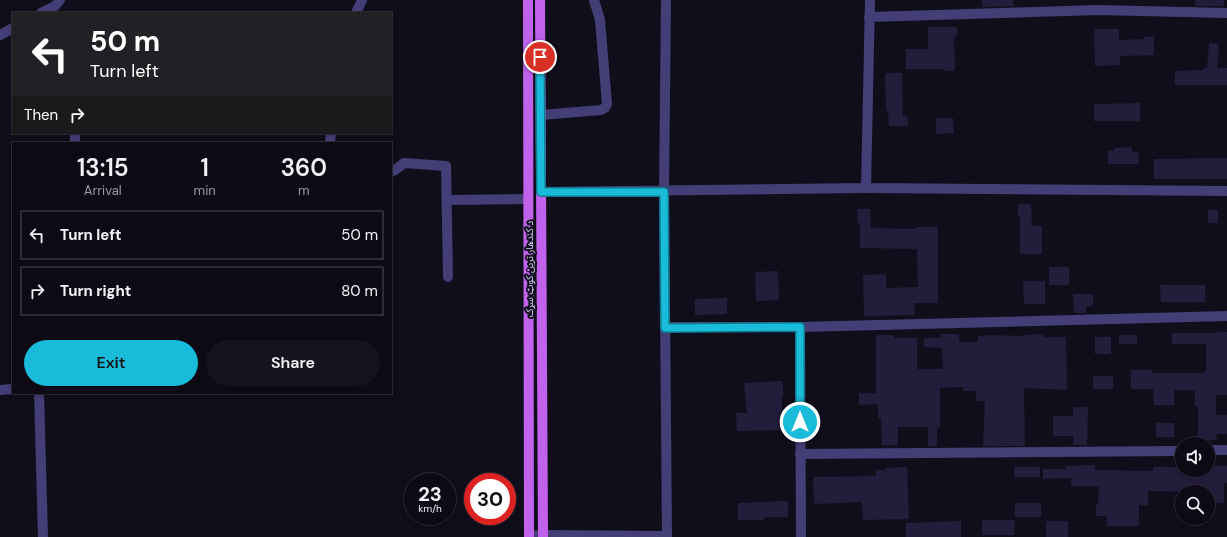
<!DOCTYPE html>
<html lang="en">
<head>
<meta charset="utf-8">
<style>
  body { margin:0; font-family:"DM Sans","Noto Sans Arabic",sans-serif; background:#16131e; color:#f1f3f6; height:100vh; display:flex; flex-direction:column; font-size:15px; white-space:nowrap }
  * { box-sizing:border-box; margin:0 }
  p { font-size:13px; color:#9a9aa0 }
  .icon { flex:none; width:22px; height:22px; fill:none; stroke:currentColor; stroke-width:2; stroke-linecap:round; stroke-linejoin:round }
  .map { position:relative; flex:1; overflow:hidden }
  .panel { position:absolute; left:12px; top:142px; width:380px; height:252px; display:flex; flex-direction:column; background:#0d0a15; border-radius:0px; box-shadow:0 2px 6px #0003,0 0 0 1px #2d2b34 }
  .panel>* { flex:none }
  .top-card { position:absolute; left:12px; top:12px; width:380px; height:122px; border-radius:0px; box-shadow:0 2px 6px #0003,0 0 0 1px #2d2b34; background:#202124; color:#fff; overflow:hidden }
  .fabs { position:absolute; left:1175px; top:437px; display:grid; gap:8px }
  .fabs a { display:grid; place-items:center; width:40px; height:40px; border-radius:50%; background:#0d0a15; box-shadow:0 2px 6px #0003,0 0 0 1px #2d2b34; font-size:20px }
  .speed { position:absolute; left:404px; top:473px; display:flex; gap:8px; font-size:20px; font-weight:700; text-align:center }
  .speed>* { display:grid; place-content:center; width:52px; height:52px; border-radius:50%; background:#0d0a15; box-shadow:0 2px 6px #0003,0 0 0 1px #2d2b34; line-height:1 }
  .speed small { font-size:10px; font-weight:400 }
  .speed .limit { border:6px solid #d22; background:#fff; color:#111 }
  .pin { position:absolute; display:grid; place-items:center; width:34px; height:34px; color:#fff; margin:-17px; border:2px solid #fff; border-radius:50%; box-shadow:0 1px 4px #0007 }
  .me { position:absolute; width:44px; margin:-22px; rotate:0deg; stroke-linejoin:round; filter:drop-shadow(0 0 3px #0008) }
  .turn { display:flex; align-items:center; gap:14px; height:84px; padding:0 12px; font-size:18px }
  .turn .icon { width:52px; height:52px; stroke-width:2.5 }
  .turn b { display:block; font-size:28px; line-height:34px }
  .then { display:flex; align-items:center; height:38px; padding:0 12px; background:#0003; gap:8px; font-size:15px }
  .eta { display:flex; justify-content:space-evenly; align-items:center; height:68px; text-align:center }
  .eta b { font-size:24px; font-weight:600; line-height:28px }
  .primary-button { display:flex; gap:8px; margin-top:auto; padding:8px 12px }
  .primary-button a { flex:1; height:46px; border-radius:24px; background:#19bbda; color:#111; font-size:16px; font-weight:600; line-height:46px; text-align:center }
  .primary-button a+a { background:#16131e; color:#f1f3f6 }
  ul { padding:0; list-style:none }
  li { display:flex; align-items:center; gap:12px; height:50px; margin:0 8px 6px; padding:0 4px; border:2px solid #2d2b34; border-radius:0px }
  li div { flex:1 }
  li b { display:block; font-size:15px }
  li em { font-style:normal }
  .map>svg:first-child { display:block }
  .building { fill:#241c3b }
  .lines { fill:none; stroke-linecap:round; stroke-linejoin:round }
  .minor { stroke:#433e76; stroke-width:10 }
  .major { stroke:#c162ed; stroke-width:10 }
  .route-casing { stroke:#107a8e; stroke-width:10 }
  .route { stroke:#19bbda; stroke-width:7 }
  .labels { text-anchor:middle; stroke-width:4; stroke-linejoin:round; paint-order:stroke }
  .street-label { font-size:10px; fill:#d6cef9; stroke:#110e1c }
</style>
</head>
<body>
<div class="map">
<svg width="1227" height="537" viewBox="0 0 1227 537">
  <rect width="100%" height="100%" fill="#110e1c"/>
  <!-- building -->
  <path class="building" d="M982,0h31l1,6 -32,1z
    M1195,0h29v6h-29z
    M928,27h29v9h-3l1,35h-10v-2h-39v-20h22z
    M1094,29h25v11l25,-1v-2l10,-1v19l-34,1v9l-25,1z
    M1209,43l10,1 -2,24h10v17h-52v-14l28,-1v-2h4z
    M885,73h17l1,43h4l1,10h-19l-1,-15h-2z
    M1140,103v18h-46v-17z
    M936,118h17l1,15 -18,1z
    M1132,147v5l6,-1 1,13h-31v-13h6v-3z
    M1227,158v21h-73v-20z
    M1018,204h13l1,22h10v28h-22v-38h-2z
    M857,209h13l1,19 45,1v-2h22v76h-24l1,12 -51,1 -1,-41 23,-1v14l32,-1 -1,-38 -57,-1v-25h-2z
    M1208,210h10v13h-10z
    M1049,267h20v18h-20z
    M778,271l1,29 -23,1 -1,-29z
    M1023,281h22v23h-21z
    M1160,285h45v17h-44z
    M1073,294h20v12l-7,1v6h-12z
    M727,298v16l-32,1v-16z
    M1217,332h10v63h-11v20h11v19h-11l1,6h-19v-34h-3v-16h-21v15h-20l-1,-16h-22v-19h21v3h52v-2h2v-27h-34v-11h45z
    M941,334h18v8h19v-6h7v-1l40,1v-1l19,-1v3h22l1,53 -43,-2 1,58h-42l2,-45h-9v-10h-13v-4l-23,1v39h-3v19h-9v-19h-30v18h-16l-1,-27h-3v-14l-19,1v-12h17v-58h18v3h23v31h26l-1,-21 -18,-1v-9h17z
    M1119,335h18v9h-18z
    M1095,337h16v17h-16z
    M1093,376h20v13h-20z
    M783,381v16h-1v33l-45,1 -1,-18h11l-3,-30z
    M1073,407h15l-1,38h-14v-9h-20v-20h20z
    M1156,423h18v14h-18z
    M1082,465h13v5l58,1v-4h29v3h26v-2h3v-3l16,1v17h-3v20h-16v-11l-60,-1v14h-9v21h-32v-10h-11v-12h2l1,-18h-28v-8l-28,1v-10h23v-3h16z
    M907,467l2,52 -46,1 -1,-18 -48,2 -1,-27 63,-1v-6h10v-2z
    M1014,467h26v10h-26z
    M788,501v16h-24v3h-26v-17z
    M1015,503h26v14h-26z
    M982,520h33l-1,15h-32z
    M961,521v16h-55v-14z
    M1046,521h22v16h-22z"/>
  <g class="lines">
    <!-- minor -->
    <path class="minor" d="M666,0l-2,192 3,345
      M41,13l14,-7 5,-6
      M356,13l6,-13
      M869,17l229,-7 129,3
      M0,35l13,-7
      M541,115l60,-5 4,-2 2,-4 -7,-84 -6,-20
      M75,143v-10
      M330,143l1,-10
      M391,172l4,-2 9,-7 42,3 2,111
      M866,188l4,-188
      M541,192l325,-4 361,3
      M447,200l81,-1
      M665,327h135l427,-11
      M800,327l1,210
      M0,390l13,-1
      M39,393l4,144
      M1208,450h19
      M800,454l382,-3
      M529,536l14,-1 124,1"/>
    <!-- major -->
    <path class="major" d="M528,0l1,537
      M540,0l3,537"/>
  </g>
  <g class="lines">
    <!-- route casing -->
    <g class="route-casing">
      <path id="route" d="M540,57l1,135h123l1,136 135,-1v95"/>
    </g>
    <!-- route -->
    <use href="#route" class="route"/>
  </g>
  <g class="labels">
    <!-- street labels -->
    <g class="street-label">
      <text transform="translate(529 269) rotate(-90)" y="4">د کندهار ترين کوټ سړک</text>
    </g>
  </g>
</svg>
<div class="fabs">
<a><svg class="icon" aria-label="sound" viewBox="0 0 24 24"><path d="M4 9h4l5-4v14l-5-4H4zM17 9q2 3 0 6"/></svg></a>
<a><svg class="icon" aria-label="search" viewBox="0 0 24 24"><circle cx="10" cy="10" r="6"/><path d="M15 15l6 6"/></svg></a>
</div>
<div class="speed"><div>23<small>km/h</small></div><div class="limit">30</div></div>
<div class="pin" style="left:540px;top:57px;background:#d93025"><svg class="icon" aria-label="arrive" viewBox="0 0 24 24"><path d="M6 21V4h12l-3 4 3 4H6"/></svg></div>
<svg class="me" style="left:800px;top:422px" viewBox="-20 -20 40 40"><circle r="17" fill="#19bbda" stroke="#fff" stroke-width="3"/><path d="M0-11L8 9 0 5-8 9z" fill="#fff"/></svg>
<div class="top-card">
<div class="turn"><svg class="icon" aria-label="left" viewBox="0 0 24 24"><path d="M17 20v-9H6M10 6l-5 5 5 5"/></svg><div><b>50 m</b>Turn left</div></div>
<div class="then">Then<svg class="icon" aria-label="right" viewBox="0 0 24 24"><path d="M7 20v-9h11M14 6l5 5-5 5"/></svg></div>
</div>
<section class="panel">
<div class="eta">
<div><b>13:15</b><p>Arrival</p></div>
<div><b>1</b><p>min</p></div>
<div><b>360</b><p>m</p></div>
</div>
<ul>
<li><svg class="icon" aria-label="left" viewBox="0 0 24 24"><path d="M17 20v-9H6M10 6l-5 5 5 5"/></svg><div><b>Turn left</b></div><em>50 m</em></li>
<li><svg class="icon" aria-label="right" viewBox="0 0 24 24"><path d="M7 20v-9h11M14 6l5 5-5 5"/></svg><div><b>Turn right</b></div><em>80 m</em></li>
</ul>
<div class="primary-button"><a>Exit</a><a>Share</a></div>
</section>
</div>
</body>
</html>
